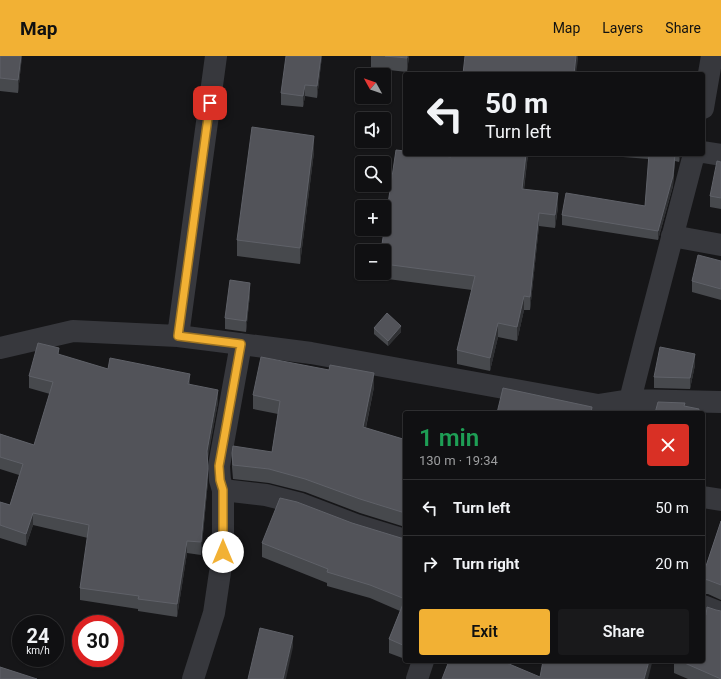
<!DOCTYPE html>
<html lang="en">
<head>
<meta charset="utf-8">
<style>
  body { margin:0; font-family:Roboto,sans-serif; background:#19191b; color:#f1f3f6; height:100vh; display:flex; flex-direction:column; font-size:15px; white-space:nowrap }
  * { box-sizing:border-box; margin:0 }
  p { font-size:13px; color:#9c9d9f }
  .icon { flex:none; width:22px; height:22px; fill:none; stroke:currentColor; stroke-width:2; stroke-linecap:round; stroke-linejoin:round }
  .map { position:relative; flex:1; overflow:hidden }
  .sheet { position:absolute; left:403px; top:355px; width:302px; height:252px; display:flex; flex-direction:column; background:#101012; border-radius:4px; box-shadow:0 1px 3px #0004,0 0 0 1px #303032 }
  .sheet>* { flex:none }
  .banner { position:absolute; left:403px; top:16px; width:302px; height:84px; border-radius:4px; box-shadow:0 1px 3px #0004,0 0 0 1px #303032; background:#101012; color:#f1f3f6; overflow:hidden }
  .needle { width:26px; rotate:310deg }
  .controls { position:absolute; left:355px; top:12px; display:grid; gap:8px }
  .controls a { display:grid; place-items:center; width:36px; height:36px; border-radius:4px; background:#101012; box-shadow:0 1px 3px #0004,0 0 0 1px #303032; font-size:20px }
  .speed { position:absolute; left:12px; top:559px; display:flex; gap:8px; font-size:20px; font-weight:700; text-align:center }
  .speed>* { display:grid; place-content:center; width:52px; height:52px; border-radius:50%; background:#101012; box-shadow:0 1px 3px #0004,0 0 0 1px #303032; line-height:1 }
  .speed small { font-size:10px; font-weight:400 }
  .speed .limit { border:6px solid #d22; background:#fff; color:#111 }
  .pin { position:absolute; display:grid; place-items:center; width:34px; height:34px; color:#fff; margin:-17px; border-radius:8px; box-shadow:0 2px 6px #0006 }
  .me { position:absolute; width:44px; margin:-22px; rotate:0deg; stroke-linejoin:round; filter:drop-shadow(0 0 3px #0008) }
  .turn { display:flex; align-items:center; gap:14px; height:84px; padding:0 16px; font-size:18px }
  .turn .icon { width:52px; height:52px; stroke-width:2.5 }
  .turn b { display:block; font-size:28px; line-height:34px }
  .round { display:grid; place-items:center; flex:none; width:42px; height:42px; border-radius:4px; background:#19191b }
  .head { display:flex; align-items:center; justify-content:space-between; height:68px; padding:0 16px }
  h1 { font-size:24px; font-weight:600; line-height:30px; color:#1e9e55 }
  .action { display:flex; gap:8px; margin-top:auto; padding:8px 16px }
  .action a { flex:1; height:46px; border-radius:4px; background:#f2b134; color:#111; font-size:16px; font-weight:600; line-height:46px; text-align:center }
  .action a+a { background:#19191b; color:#f1f3f6 }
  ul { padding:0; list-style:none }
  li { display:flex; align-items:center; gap:12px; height:56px; padding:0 16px; border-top:1px solid #303032 }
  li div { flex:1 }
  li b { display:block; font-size:15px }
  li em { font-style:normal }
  header { display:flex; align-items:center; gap:24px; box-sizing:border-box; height:56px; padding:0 20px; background:#f2b134; color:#111 }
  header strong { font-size:19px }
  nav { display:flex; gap:22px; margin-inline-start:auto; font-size:14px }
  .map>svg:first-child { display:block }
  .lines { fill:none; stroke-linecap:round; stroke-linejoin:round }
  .minor { stroke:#37383d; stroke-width:22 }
  .wall { fill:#47494d }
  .shaded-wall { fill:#2f3033 }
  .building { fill:#525359; stroke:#5f6168 }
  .route-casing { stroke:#9d7322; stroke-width:10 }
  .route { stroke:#f2b134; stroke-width:7 }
</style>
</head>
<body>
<header>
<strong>Map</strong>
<nav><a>Map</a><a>Layers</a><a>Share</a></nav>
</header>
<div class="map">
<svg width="721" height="623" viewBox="0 0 721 623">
  <rect width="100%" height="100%" fill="#161618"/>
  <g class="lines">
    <!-- minor -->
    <path class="minor" d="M703,52l9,-52
      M703,96l18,3
      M672,180l49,9
      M178,280l38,-280
      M0,292l73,-17 105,5 133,17 287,52 32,-5 91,2
      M630,344l15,-59 49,-187
      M223,434l43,5 35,9 55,21 49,15
      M703,441l18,3
      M703,550l18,7
      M193,623l21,-66 9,-61v-62l-3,-10 -1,-14 22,-122
      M417,623l6,-18"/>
  </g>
  <!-- wall -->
  <path class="wall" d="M0,0h22l-4,37 -18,-2z
    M322,0l-5,42 -12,-2 -2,11 -22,-2v-12z
    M371,0h38l-2,16 -36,-4z
    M314,96l-14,112 -63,-8v-16z
    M528,98l-4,36 34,17 -3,21 -16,-2 -9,84h-6l-7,31 -19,-4 -8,34 -33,-7v-14l15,-60 -92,-12v-5h4v-22l67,-94z
    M597,98h84l-2,8 -4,-1 -2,25 -15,54 -96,-15v-10l83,-9 4,-47 -52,-4z
    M721,106v47l-11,-2v-11z
    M721,205v39l-29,-8v-11z
    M250,238l-4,38 -21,-3v-11z
    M374,272l27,4 -13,14 -14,-12z
    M59,299l49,14 82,16 28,17 -11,59 1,20 -7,74 -14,-2 -10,64 -39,-6v-2l-58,-9v-12l8,-50 -55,-13 -7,21 -26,-8v-36l10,3 9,-30 -19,-6v-35l34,11 16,-51 -21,-6v-12z
    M695,309l-5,24 -36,-1v-11z
    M374,331l-8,41 37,11 2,-5v93l-45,-14 -55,-21 -36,-9 -36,-4 -1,-12v-14l40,-1 6,-38 -25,-5v-14z
    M721,465v79l-13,-6h-5v-19z
    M352,467l49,15h4v121l-16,-6v-14l11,-28 -30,-13 -43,-12v-3l-65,-26v-14z
    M716,554l5,69h-33l-14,-6v-12h29l3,-46z"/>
  <!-- shaded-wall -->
  <path class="shaded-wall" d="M21,0h1l-4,37v-13z
    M321,0h1l-5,42v-12z
    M407,0h2l-2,16z
    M576,0h2v4l-2,14h-2z
    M305,29v11l-2,11v-11z
    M314,80v16l-14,112v-16z
    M526,98h2l-6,49v-14z
    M675,98l-2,32 -15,54v-9z
    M679,98h2l-2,8z
    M558,137v14l-3,21v-13z
    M539,157v13l-9,84v-13z
    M250,227v11l-4,38v-11z
    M524,240v14l-7,31v-14z
    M498,267v14l-8,34v-13z
    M401,270v6l-13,14v-5z
    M695,298v11l-5,24v-11z
    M374,317v14l-11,54v-14z
    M190,318v12l-2,-2z
    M218,334v12l-11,62v-13z
    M208,413v12l-7,74v-13z
    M33,457v12l-7,21v-12z
    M187,485v12l-10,64v-13z
    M293,580v11l-7,32h-3z
    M649,605h3v2l-4,16h-4z"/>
  <!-- building -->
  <path class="building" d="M0,0h21l-3,24 -18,-2z
    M286,0h35l-4,30 -12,-1 -2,11 -22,-3z
    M385,0h22v2z
    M465,0h111l-2,18h-111z
    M252,71l62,9 -14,112 -63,-8z
    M396,94l9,1v3h24l22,3v-3h75l-4,35 36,4 -3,22 -16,-2 -9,84 -6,-1 -7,31 -19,-4 -8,35 -33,-8 18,-74 -91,-12v-13h-3z
    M649,98h26l-2,22 -15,55 -96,-16 4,-22 79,13z
    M717,105l4,1v36l-11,-2z
    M698,199l23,6v28l-29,-8z
    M230,224l20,3 -4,38 -21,-3z
    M387,257l14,13 -13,15 -14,-13z
    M38,287l21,5 -1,6 50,15 2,-11 80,16 -2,10 30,6 -11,61 1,18 -7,73 -14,-1 -10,63 -39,-5 1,-3 -59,-8 9,-63 -56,-12 -7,21 -26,-9v-23l10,3 13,-41 -23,-7v-23l34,11 19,-63 -24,-6z
    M660,291l35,7 -5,24 -36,-1z
    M261,301l68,13 1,-5 44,8 -11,54 40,12 2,-5v79l-45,-14 -55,-20 -36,-10 -36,-4 -1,-12 1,-7 39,6 8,-51 -27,-6z
    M503,332l89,19 -1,6h-94z
    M658,346l27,1 -1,3 15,3 -1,4h-43z
    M280,442l17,4 55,21 49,15h4v61l-35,-14 -43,-13 1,-3 -66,-26z
    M721,465v64l-13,-5 -5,-1v-4z
    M405,543v47l-16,-7z
    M707,551l9,3 5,1v68l-41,-18h23v-46h3z
    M260,572l33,8 -10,43h-35z
    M449,605h53l38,16 3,-16h106l-5,18h-202z
    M0,611l37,12h-37z"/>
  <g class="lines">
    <!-- route casing -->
    <g class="route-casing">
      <path id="route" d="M210,47l-32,233 63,8 -22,122 1,14 3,10v62"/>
    </g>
    <!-- route -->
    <use href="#route" class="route"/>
  </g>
</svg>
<div class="controls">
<a><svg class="needle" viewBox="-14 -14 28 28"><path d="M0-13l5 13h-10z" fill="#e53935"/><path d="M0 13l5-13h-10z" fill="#9c9d9f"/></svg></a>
<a><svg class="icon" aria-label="sound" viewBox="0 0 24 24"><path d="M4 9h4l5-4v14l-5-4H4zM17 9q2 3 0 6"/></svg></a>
<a><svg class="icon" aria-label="search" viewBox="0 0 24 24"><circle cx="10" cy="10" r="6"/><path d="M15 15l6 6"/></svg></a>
<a>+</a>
<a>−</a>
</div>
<div class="speed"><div>24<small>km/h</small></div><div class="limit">30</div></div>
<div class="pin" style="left:210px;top:47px;background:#d93025"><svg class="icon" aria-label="arrive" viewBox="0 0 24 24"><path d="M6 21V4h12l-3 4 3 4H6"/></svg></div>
<svg class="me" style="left:223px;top:496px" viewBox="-20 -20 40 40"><circle r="19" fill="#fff"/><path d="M0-13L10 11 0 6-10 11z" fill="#f2b134"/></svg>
<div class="banner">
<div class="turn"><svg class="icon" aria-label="left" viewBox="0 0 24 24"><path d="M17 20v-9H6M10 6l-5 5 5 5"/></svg><div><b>50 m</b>Turn left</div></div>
</div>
<section class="sheet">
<div class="head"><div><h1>1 min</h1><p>130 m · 19:34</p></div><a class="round" style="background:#d93025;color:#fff"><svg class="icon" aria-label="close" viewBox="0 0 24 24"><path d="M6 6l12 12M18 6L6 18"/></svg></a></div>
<ul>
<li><svg class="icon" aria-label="left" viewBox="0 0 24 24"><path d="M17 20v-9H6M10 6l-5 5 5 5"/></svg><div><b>Turn left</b></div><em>50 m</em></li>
<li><svg class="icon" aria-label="right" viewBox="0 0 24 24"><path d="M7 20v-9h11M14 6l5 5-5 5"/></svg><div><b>Turn right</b></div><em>20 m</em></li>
</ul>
<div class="action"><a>Exit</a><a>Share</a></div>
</section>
</div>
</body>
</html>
